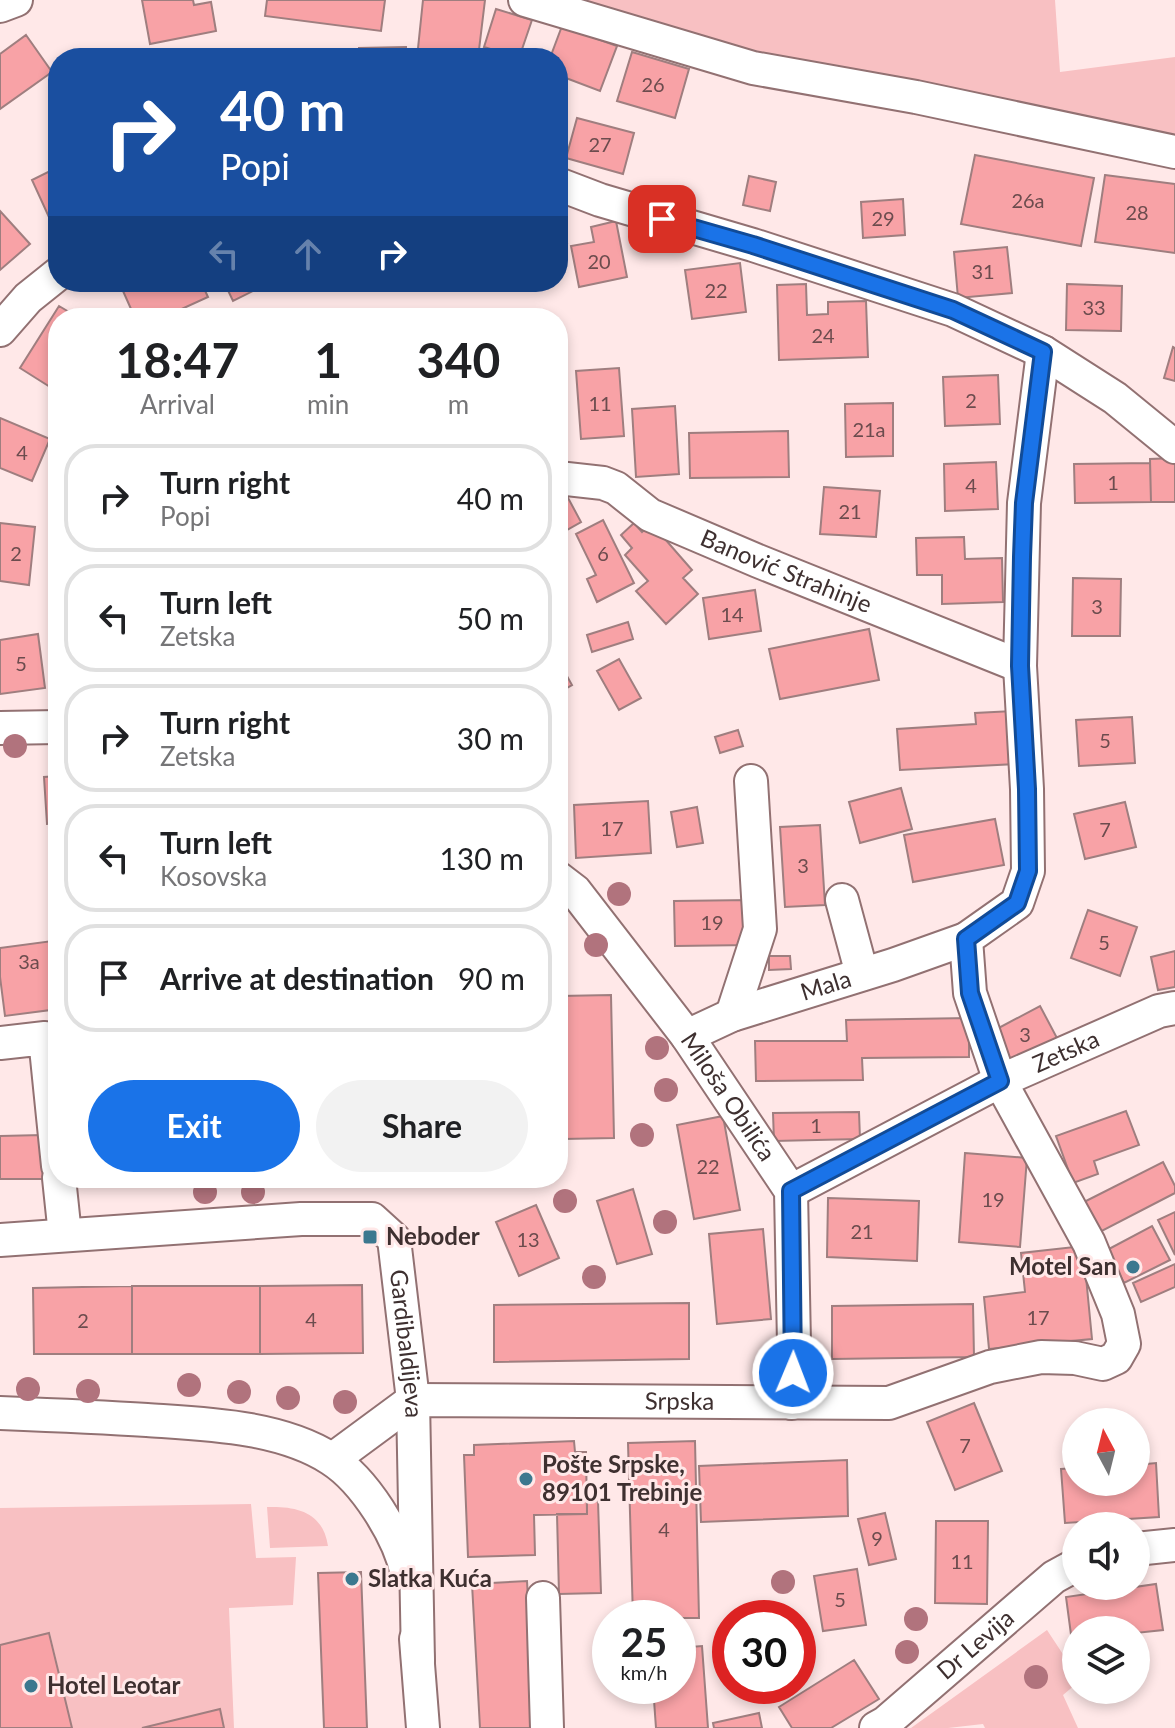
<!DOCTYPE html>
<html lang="en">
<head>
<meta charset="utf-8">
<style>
  body { margin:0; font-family:Lato,sans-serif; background:#f2f2f2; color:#202124; height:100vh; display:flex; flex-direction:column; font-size:30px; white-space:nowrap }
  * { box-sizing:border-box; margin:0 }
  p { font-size:26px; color:#757577 }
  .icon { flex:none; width:44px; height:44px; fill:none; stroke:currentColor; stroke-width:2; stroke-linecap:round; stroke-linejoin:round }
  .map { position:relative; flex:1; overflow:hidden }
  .sheet { position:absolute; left:48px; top:308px; width:520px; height:880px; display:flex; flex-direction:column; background:#fff; border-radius:32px; box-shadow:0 4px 12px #0003 }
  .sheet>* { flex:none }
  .hud { position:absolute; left:48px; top:48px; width:520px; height:244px; border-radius:32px; box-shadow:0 4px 12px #0003; background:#1a4fa0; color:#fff; overflow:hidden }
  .needle { width:52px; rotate:353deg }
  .fabs { position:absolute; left:1062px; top:1408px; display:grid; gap:16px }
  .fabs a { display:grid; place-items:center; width:88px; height:88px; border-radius:50%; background:#fff; box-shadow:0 4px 12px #0003; font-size:40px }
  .speed { position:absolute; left:592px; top:1600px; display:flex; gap:16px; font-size:40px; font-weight:700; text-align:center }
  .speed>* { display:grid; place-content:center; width:104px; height:104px; border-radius:50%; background:#fff; box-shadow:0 4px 12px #0003; line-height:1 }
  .speed small { font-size:20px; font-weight:400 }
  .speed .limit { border:12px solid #d22; background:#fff; color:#111 }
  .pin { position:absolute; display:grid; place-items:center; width:68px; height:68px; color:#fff; margin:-34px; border-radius:16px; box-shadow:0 4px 12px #0006 }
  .me { position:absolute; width:88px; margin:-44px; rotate:1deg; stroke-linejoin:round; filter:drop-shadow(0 0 6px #0008) }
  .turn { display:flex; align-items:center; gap:28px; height:168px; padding:0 40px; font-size:36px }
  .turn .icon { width:104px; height:104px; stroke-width:2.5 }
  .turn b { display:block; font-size:56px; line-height:68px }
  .lanes { display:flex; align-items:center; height:76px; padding:0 40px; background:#0003; justify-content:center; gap:40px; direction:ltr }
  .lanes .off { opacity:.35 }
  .eta { display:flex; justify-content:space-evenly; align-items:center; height:136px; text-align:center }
  .eta b { font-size:48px; font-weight:700; line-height:56px }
  .primary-button { display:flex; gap:16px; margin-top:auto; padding:16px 40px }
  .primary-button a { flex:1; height:92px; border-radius:48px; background:#1a73e8; color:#fff; font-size:32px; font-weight:700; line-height:92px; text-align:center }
  .primary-button a+a { background:#f2f2f2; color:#202124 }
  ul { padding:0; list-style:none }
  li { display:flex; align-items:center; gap:24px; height:108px; margin:0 16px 12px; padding:0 24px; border:4px solid #e0e0e0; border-radius:32px }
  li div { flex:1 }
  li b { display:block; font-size:30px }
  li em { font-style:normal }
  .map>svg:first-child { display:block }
  .green { fill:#f8c0c2 }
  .building { fill:#f8a2a6; stroke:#9f7e7f; stroke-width:2 }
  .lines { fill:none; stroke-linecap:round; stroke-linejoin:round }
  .minor-casing { stroke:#927172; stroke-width:36 }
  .minor { stroke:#fff; stroke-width:32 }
  .tree { fill:#b1737d }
  .route-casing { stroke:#114b97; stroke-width:20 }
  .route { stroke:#1a73e8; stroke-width:14 }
  .poi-dot { fill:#3c788f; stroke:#ffe8e8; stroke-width:3 }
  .labels { text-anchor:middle; stroke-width:6; stroke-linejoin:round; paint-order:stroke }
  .number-label { font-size:20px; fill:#6c4c4e }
  .street-label { font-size:24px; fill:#3e3030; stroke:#ffe8e8 }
  .poi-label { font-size:24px; font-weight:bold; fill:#3e3030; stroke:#ffe8e8; text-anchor:start }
</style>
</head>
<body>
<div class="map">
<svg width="1175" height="1728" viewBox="0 0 1175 1728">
  <rect width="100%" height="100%" fill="#ffe8e8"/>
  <!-- green -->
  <path class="green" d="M525,0h530l5,72 115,-15v85l-422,-74z
    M251,1504l5,54 40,-1 -3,48 -64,3 5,120h-10l-5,-19 -77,19h-70l-22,-95 -50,12v-137z
    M267,1507c30,-1 56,5 61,39l-58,2z
    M1047,1630l29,44v10l-13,11 15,33h-93l-2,-4 -35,4h-37z"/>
  <!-- building -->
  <path class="building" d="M142,0h51l1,5 17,-3 5,29 -66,13z
    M267,0h118l-4,31 -116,-15z
    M423,0h62l-7,58h-61z
    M496,9l36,11 -13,38 -35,-11z
    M562,26l55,20 -17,45 -42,-16v-17h-8z
    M26,35l26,37 -52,37v-55z
    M406,47v11h-47v-10z
    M632,52l57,17 -14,49 -58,-17z
    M577,118l57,15 -11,41 -57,-16z
    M975,155l119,23 -13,68 -120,-22z
    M58,167v57l-5,2 -21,-46z
    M1105,175l70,9v69l-80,-11z
    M749,176l27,6 -6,29 -27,-6z
    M903,199l2,36 -42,3 -2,-36z
    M558,209h2l7,34 -9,2z
    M0,211l30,33 -30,26z
    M616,221l11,56 -48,10 -8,-41 23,-4 -3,-15z
    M1007,247l5,46 -54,5 -4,-46z
    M740,263l6,49 -54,7 -7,-49z
    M119,282h82l7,15 -46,21h-27z
    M224,282h47l-38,19z
    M806,284l1,31 21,-1v-12l38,-1 2,56 -89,3 -2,-75z
    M1067,284l55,2 -1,45 -55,-1z
    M59,306l20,12h-21v74l-38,-24z
    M1173,347l2,1v33l-11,-3z
    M619,368l5,68 -43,3 -5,-68z
    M998,375l2,49 -55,2 -2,-49z
    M893,403v53l-47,1 -1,-53z
    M675,406l4,68 -43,3 -4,-68z
    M0,418l50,21 -18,42 -32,-13z
    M788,431l1,46 -99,1 -1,-45z
    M1175,458v44h-24l-1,-43z
    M996,462l2,47 -53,2 -1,-47z
    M1150,463l1,39 -76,1 -1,-39z
    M824,487l56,4 -4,46 -56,-3z
    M567,496l14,26 -23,13v-35z
    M603,520l31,63 -37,19 -10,-23 9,-4 -20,-41z
    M0,523l35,4 -6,58 -29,-4z
    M634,523l8,9 9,-9 41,47 -9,8 15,16 -32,30 -30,-33 12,-10 -23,-26 7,-7 -11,-13z
    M964,537l1,22 37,-1 1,44 -61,2v-29h-25l-1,-37z
    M1073,578l48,1 -1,57h-48z
    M755,590l6,41 -52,8 -6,-41z
    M628,622l5,17 -41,13 -5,-17z
    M869,629l10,51 -99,19 -11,-50z
    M38,634l7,54 -45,6v-54z
    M619,659l22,39 -22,12 -22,-39z
    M558,660l14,25 -14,8z
    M1013,711l3,53 -116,6 -3,-41 79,-5 -1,-11z
    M1132,717l3,46 -56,3 -3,-46z
    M738,730l5,16 -23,7 -5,-16z
    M58,776v47l-11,1 -3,-47z
    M901,788l11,41 -52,14 -11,-41z
    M648,801l3,52 -75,5 -2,-53z
    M1125,802l11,45 -51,12 -11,-45z
    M697,807l6,36 -26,4 -6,-35z
    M995,819l9,46 -91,17 -9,-47z
    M820,825l5,80 -40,2 -5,-80z
    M558,898h3v42h-3z
    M750,900l1,45 -76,1 -1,-45z
    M1088,910l49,17 -17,49 -49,-18z
    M58,929v80l-53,7 -5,-39v-29l53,-7 -1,-11z
    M1175,951v36l-17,3 -7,-33z
    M769,956h21l1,13 -22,1z
    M611,995l3,143 -51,1 -3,-143z
    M1040,1006l17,32 -48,25 -16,-32z
    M969,1018v39l-107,1 1,22 -107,1 -1,-40h92l-1,-21z
    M1126,1111l13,34 -45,16 4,13 -25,9 -17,-47z
    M859,1112l1,27 -86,2 -1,-28z
    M723,1116l17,94 -46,9 -17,-94z
    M42,1135l1,44h-43v-43z
    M965,1153l62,5 -7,89 -61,-5z
    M1163,1162l12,24v7l-79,41 -16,-30z
    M633,1189l19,65 -35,10 -20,-63z
    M828,1198l91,3 -2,60 -90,-4z
    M536,1205l23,53 -40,18 -23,-54z
    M1175,1212v43l-17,-35z
    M1152,1226l18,34 -46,23 -17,-33z
    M763,1229l8,90 -54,5 -8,-90z
    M1083,1246l9,93 -103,10 -5,-52 41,-5 -4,-39z
    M1175,1264v23l-34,15 -8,-19z
    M362,1285l1,68 -103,1v-68z
    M132,1286v68h-98l-1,-66z
    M132,1286h128v68h-128z
    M689,1303v56l-195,3v-57z
    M973,1304l1,53 -142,2v-53z
    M974,1403l28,68 -47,19 -28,-68z
    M574,1441l1,11h11l1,62 -53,1 1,40 -67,2 -4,-102h10v-10z
    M695,1441l4,177h-66l-5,-175z
    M847,1460l1,56 -147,6 -2,-56z
    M1156,1463l3,54 -94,6 -4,-54 15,-1v14h60v-17z
    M598,1501l3,92 -42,1 -2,-80h30v-12z
    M885,1513l11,46 -27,6 -11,-46z
    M936,1521h52l-1,83 -52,-1z
    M857,1569l9,56 -43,6 -9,-55z
    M361,1572l6,156h-43l-6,-155z
    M527,1581l8,147h-55l-8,-144z
    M1156,1584l7,46 -27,3v-3h-60v12h-4l-6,-45z
    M49,1633l23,95h-72v-83z
    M702,1646l6,82h-52l-3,-42h25v-38z
    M854,1660l25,39 -48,29h-39l-13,-21z
    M220,1709l4,19h-82z
    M759,1713l3,15h-48l-1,-5z"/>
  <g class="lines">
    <!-- minor casing -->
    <g class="minor-casing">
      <g id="minor">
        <path d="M525,0l228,68 163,29 259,55"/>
        <path d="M0,6l16,-6"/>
        <path d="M558,184l42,16 153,45 200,65 90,42 72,46 60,49"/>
        <path d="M0,330l28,-32 30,-24"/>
        <path id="s1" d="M1043,352l-19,151 -4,163 7,123 1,82 -11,32 -51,36 4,54 30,88 159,-70 16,-3"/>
        <path id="s2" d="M558,478l45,5 13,5 34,27 108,46 262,105"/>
        <path d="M0,728l58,-1"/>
        <path id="s3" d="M558,878l17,13 112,145 104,155 3,153 -2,59"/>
        <path d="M842,900l20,74"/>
        <path d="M732,1015l28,-86 -9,-148"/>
        <path id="s4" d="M687,1036l45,-21 161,-50 73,-26"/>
        <path d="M0,1043l45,-5 13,128"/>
        <path d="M59,1178l6,57"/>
        <path id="s5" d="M0,1240l301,-21h71l22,20 19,161 5,261"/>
        <path d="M0,1413c49,2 98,4 147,7 58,4 133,6 184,39 33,21 68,76 76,115"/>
        <path id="s6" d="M333,1459l80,-59 476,3 101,-36 51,-10 34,1 28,6 13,-6 8,-14 -6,-30 -29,-71 -89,-162 -209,110"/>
        <path d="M1136,1549l39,-4"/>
        <path d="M543,1598l4,130"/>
        <path d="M416,1639l7,89"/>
        <path id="s7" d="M876,1728l9,-5 169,-146 22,-12"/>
      </g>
    </g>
    <!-- minor -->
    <use href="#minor" class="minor"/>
  </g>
  <!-- trees -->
  <g class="tree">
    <circle cx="15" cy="746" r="12"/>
    <circle cx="619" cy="894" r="12"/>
    <circle cx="596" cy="945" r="12"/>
    <circle cx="657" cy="1048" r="12"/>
    <circle cx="666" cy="1090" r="12"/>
    <circle cx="642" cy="1135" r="12"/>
    <circle cx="205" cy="1192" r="12"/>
    <circle cx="253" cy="1192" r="12"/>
    <circle cx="565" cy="1201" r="12"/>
    <circle cx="665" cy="1222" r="12"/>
    <circle cx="594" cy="1277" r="12"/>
    <circle cx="189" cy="1385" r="12"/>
    <circle cx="28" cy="1389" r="12"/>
    <circle cx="88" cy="1391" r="12"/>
    <circle cx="239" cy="1392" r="12"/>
    <circle cx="288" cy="1398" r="12"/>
    <circle cx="345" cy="1402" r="12"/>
    <circle cx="783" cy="1582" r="12"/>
    <circle cx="916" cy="1619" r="12"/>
    <circle cx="907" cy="1652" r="12"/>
    <circle cx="1036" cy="1677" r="12"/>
  </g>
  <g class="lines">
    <!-- route casing -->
    <g class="route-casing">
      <path id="route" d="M662,219l91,26 200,65 90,42 -19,151 -2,54 -2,109 7,123 1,82 -11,32 -51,36 4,54 30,88 -209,110 2,182"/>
    </g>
    <!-- route -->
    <use href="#route" class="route"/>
  </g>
  <!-- markers -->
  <g class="poi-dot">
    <rect x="362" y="1229" width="16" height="16" rx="4"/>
    <circle cx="1133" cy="1267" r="8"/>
    <circle cx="526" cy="1479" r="8"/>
    <circle cx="352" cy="1579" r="8"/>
    <circle cx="31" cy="1686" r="8"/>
  </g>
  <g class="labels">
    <!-- number labels -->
    <g class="number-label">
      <text x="653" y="92">26</text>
      <text x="600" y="152">27</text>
      <text x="1028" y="208">26а</text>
      <text x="1137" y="220">28</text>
      <text x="883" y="226">29</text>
      <text x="599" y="269">20</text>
      <text x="983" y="279">31</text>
      <text x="716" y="298">22</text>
      <text x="1094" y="315">33</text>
      <text x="823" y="343">24</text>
      <text x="971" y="408">2</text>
      <text x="600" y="411">11</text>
      <text x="869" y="437">21a</text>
      <text x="22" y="460">4</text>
      <text x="1113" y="490">1</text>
      <text x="971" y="493">4</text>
      <text x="850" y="519">21</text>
      <text x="16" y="561">2</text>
      <text x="603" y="561">6</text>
      <text x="1097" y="614">3</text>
      <text x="732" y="622">14</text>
      <text x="21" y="671">5</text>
      <text x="1105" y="748">5</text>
      <text x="612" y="836">17</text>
      <text x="1105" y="837">7</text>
      <text x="803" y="873">3</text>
      <text x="712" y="930">19</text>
      <text x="1104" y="950">5</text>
      <text x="29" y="969">3a</text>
      <text x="1025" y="1042">3</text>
      <text x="816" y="1133">1</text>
      <text x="708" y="1174">22</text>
      <text x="993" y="1207">19</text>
      <text x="862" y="1239">21</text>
      <text x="528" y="1247">13</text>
      <text x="1038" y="1325">17</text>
      <text x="311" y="1327">4</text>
      <text x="83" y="1328">2</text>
      <text x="965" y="1453">7</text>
      <text x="664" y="1537">4</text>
      <text x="877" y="1546">9</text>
      <text x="962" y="1569">11</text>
      <text x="840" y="1607">5</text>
    </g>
    <!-- street labels -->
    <g class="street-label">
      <text dy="8" stroke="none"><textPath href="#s2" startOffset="250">Banović Strahinje</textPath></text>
      <text dy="8" stroke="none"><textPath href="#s4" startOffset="148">Mala</textPath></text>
      <text dy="8" stroke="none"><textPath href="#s1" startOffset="836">Zetska</textPath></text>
      <text dy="8" stroke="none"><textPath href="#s3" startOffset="278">Miloša Obilića</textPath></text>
      <text dy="8" stroke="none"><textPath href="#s5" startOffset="508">Gardibaldijeva</textPath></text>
      <text dy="8" stroke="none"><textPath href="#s6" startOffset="366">Srpska</textPath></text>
      <text dy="8" stroke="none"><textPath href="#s7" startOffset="130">Dr Levija</textPath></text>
    </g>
    <!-- poi labels -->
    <g class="poi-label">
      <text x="386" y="1245">Neboder</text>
      <text x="1117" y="1275" text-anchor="end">Motel San</text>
      <text x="542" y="1473">Pošte Srpske,<tspan x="542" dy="28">89101 Trebinje</tspan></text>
      <text x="368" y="1587">Slatka Kuća</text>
      <text x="47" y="1694">Hotel Leotar</text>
    </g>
  </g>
</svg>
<div class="fabs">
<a><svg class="needle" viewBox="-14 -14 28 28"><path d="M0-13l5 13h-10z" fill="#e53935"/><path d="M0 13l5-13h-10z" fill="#757577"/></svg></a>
<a><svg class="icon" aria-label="sound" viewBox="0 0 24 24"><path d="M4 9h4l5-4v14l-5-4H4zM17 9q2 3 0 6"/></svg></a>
<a><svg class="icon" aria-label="layers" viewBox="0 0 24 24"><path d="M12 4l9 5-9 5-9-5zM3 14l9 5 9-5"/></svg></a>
</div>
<div class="speed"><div>25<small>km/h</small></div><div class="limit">30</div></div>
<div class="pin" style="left:662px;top:219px;background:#d93025"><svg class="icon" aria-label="arrive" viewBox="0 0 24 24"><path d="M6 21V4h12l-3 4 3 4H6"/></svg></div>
<svg class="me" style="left:793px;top:1373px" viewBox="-20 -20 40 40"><circle r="17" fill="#1a73e8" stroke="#fff" stroke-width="3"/><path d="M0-11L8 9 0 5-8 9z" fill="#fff"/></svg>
<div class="hud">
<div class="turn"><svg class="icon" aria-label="right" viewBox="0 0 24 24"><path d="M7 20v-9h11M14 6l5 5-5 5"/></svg><div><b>40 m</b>Popi</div></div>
<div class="lanes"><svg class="icon off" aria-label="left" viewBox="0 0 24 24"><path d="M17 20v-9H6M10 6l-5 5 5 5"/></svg><svg class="icon off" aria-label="ahead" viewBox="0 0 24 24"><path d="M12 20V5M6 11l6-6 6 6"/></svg><svg class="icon" aria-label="right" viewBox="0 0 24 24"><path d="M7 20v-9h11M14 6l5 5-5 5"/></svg></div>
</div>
<section class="sheet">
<div class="eta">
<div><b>18:47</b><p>Arrival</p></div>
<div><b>1</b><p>min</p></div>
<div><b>340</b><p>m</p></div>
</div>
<ul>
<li><svg class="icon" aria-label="right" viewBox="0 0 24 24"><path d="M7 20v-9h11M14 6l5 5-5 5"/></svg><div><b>Turn right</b><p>Popi</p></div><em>40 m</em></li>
<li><svg class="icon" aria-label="left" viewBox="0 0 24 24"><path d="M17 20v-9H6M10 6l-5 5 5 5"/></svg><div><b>Turn left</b><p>Zetska</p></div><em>50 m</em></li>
<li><svg class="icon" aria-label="right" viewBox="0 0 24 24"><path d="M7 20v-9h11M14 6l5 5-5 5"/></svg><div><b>Turn right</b><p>Zetska</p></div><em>30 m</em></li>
<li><svg class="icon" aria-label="left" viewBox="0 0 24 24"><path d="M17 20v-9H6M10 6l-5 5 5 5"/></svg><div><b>Turn left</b><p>Kosovska</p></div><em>130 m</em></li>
<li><svg class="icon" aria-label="arrive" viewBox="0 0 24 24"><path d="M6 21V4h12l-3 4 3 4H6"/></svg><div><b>Arrive at destination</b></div><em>90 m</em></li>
</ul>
<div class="primary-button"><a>Exit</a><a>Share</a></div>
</section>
</div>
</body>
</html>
